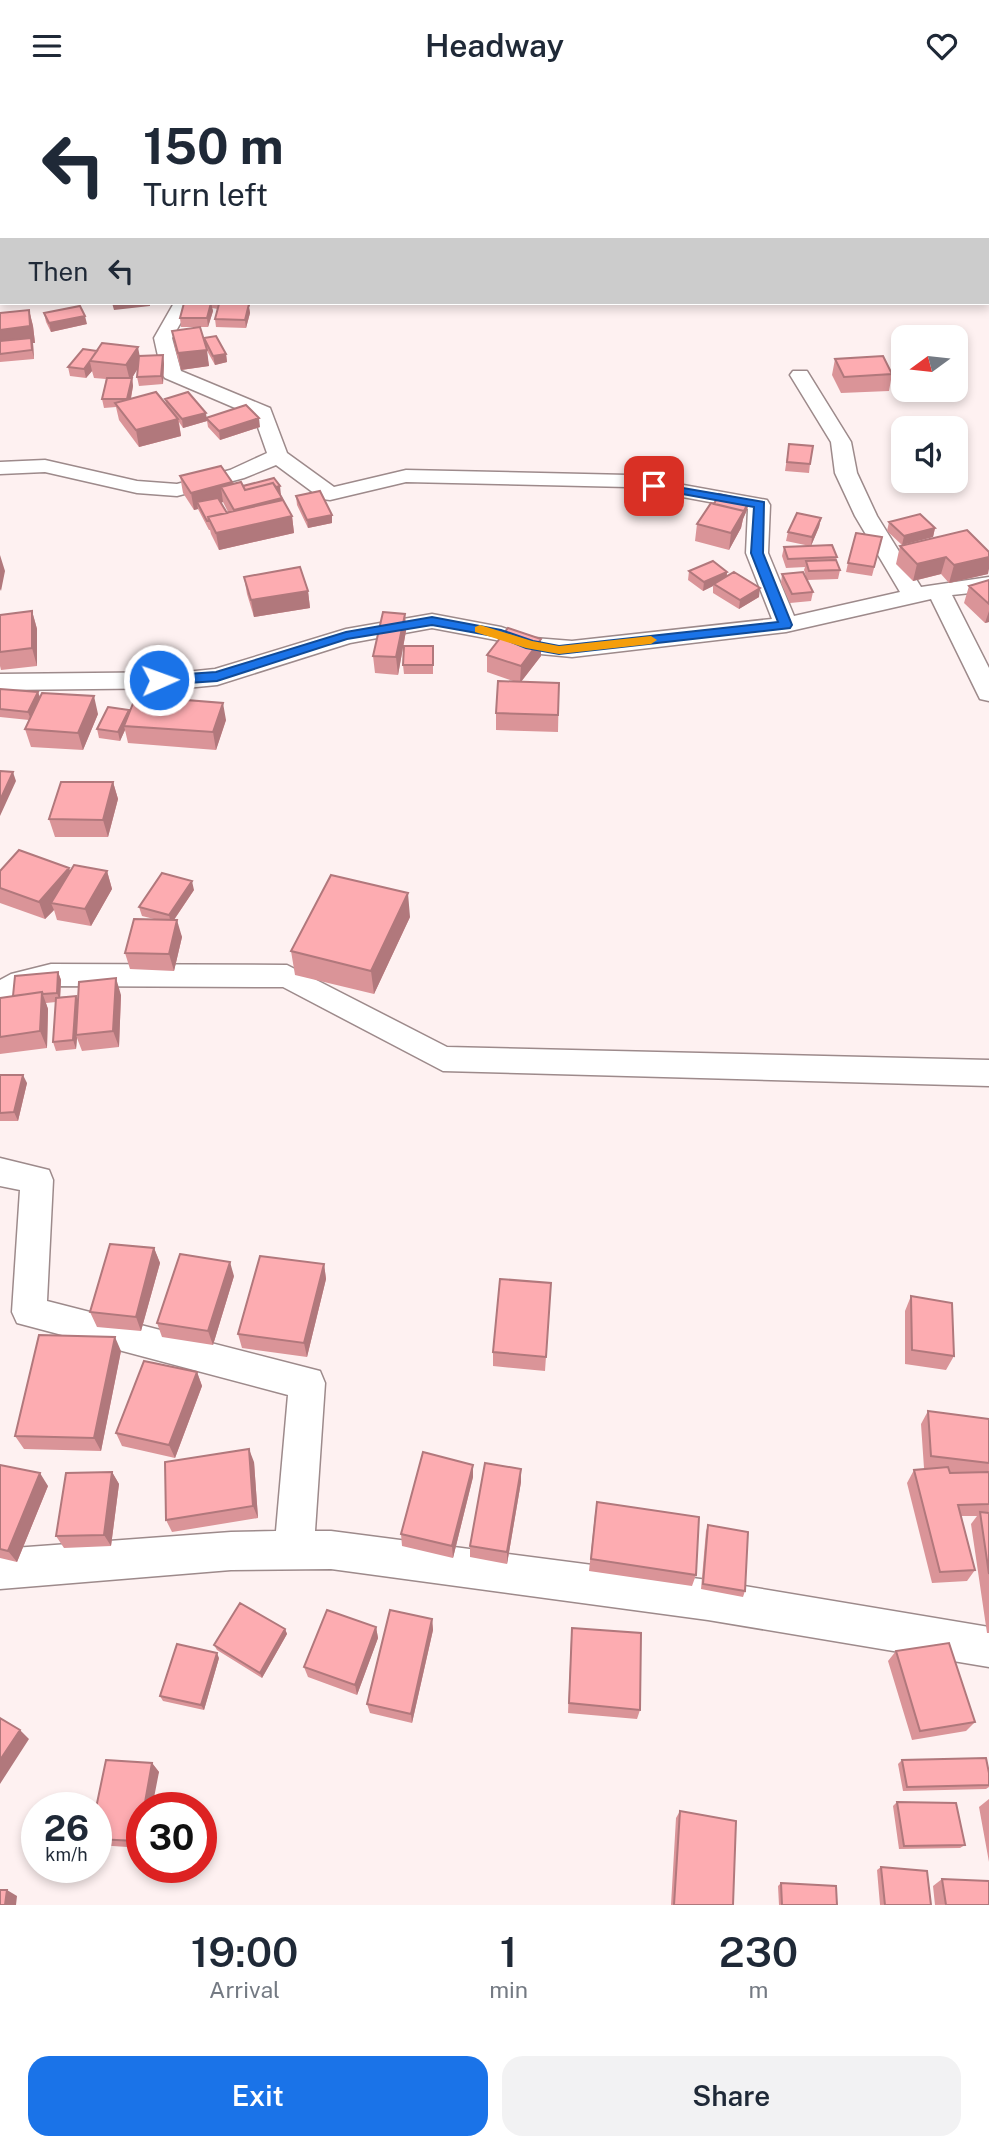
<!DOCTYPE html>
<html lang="en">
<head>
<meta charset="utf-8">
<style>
  body { margin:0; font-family:"Public Sans",sans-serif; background:#f2f2f3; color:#1f2937; height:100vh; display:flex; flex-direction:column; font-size:26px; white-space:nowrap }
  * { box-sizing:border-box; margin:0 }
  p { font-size:23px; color:#747a83 }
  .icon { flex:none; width:38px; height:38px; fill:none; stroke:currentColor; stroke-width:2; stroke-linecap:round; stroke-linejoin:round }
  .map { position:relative; height:1814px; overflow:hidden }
  .panel { display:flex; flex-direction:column; background:#fff; flex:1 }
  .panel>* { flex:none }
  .top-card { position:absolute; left:0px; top:0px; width:990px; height:214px; box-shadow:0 4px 10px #0003; background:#fff; color:#1f2937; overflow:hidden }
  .needle { width:46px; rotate:255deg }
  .fabs { position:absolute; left:891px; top:234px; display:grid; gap:14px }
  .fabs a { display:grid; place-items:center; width:77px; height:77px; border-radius:14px; background:#fff; box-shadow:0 4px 10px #0003; font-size:35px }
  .speed { position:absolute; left:21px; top:1701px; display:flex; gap:14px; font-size:35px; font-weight:700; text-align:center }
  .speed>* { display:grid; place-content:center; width:91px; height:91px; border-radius:50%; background:#fff; box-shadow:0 4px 10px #0003; line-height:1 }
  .speed small { font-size:18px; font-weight:400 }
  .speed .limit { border:10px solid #d22; background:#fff; color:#111 }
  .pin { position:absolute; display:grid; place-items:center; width:60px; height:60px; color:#fff; margin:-30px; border-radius:14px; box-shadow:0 4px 10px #0006 }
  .me { position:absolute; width:77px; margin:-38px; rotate:88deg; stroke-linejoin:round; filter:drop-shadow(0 0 5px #0008) }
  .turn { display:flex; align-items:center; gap:24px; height:147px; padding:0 28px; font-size:32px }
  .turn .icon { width:91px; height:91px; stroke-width:2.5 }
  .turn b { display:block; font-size:49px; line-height:60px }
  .then { display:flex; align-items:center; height:66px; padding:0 28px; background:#0003; gap:14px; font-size:26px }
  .eta { display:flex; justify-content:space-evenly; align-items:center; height:119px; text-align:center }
  .eta b { font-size:42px; font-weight:600; line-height:49px }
  .primary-button { display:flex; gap:14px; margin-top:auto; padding:14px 28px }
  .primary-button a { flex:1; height:80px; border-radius:21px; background:#1a73e8; color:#fff; font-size:28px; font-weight:600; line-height:80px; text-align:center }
  .primary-button a+a { background:#f2f2f3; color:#1f2937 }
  header { display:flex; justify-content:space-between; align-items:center; height:91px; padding:0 28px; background:#fff; font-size:32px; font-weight:600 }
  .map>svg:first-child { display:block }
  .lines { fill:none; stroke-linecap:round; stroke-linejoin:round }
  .minor-casing { stroke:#9d8a8b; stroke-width:3 }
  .minor { fill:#fff; fill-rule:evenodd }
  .rail-casing { stroke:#6c6263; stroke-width:4.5 }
  .rail { stroke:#fef1f1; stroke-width:2.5; stroke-dasharray:9; stroke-linecap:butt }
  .wall { fill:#da9498; fill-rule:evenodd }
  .shaded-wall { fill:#b1787c }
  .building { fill:#fdacb1; stroke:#b1787c; stroke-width:2 }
  .route { fill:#1a73e8; stroke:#114b97; stroke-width:2 }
  .slow { fill:#f59e0b }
</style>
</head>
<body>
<header><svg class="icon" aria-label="menu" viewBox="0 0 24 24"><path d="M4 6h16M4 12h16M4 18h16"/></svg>Headway<svg class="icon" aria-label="heart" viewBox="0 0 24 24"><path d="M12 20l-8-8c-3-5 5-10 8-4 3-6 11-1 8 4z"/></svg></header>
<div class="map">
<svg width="989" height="1814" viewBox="0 0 989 1814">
  <rect width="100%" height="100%" fill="#fef1f1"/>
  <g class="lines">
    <!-- minor casing -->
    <g class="minor-casing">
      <path id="minor" d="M0,0h10l1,2h-9v4z
        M190,0h55l-56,2z
        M535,0h36l1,2h-36z
        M576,0h50l-51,2z
        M695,0h15l1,2h-15z
        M174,212h18l-20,35 9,33 89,37 17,45 47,34 72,-17 222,5 139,25 3,5 -2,48 26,63 106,-24 -45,-76 -20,-43 -4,-31 -41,-67 3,-4h14l44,71 6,31 20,43 44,71 68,-10v14l-37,4 37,73v33l-9,-2 -3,-6 -46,-94 -145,33 -214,25 -42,-4 -34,-13 -64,-12 -82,15 -133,42 -31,3 -186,2v-16l186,-2 29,-3 131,-40 86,-15 69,13 33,11 38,3 200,-22 -26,-66 2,-44 -120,-22 -222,-5 -76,18 -8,-1 -46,-34 -32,13 -67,18 -40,-3 -92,-21 -45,2v-12l45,-2 92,21 40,3 53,-14 37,-17 -13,-37 -89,-38 -3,-4 -8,-36z
        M51,873l236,1 160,82 542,13v26l-546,-15 -160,-84 -232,-1 -22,5 -29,16v-27l11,-6z
        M0,1067l49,12 4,10 -6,121 273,70 5,12 -10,148h16l377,49 281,47v40l-281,-47 -377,-51 -100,1 -231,19v-40l231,-17 45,-1 12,-136 -271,-72 -5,-11 8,-122 -20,-4z"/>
    </g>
    <!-- minor -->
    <use href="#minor" class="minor"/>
    <!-- rail casing -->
    <g class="rail-casing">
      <path id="rail" d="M932,0l4,2"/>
    </g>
    <!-- rail -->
    <use href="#rail" class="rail"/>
  </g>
  <!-- wall -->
  <path class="wall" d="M66,0h28l-1,2h-26z
    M101,0h33l-26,2h-7z
    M0,91h2v47h-2z
    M184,212h67l-2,4 1,6 -4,15 -30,-1 -1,-8 3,-10 -6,-1 1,3 -5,16h-27l-1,-9z
    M29,219l4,16 2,17h-2l1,16 -34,3v-49z
    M44,222l43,11 -36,8 -5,-10z
    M172,240l33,12 -1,-5 22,16 1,8 -12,3 -9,-16 3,17 -28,4 -6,-22z
    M83,258l57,7 23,-1 1,9 -1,20 -24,2 -2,-9 1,-9 -6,10 1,8 -2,13 35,4 -1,-4 41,19 54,9 -40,13 -12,-13 -1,-6 -24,7 -4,-6 2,14 -42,11 -20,-27 -3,-13 -12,1 -2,-9 4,-20 -12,-1 -2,-7 -6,7 -16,-2 -2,-9z
    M835,268l57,15 -3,17 -48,2 -9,-18z
    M789,353l21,20 -1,9 -24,-2z
    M180,385l52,6 1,2 48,11 2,5 9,16 2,17 -75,17 -8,-16 -1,-4h-1l-11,-21 -4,1 -11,-17zM223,411l5,10 -1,1 -6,-10z
    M296,405l36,27 -24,5 -11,-23z
    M749,410l-2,9 -4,9 -2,9 -12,22 -34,-9 2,-17 17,-20z
    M821,427l-2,9 -8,19 26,11 -1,3 4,10 -2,9 -31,1 6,12 -2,9 -21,2 -9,-20 1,-9 25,6 -3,-10 1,-3 -19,1 -4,-12 2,-9 26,-1 -24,-5 2,-9z
    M889,431l46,6 -2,9 -31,8 -15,-14z
    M967,439l21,44 -39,9 -8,-9 -28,7 -17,-17 4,-18z
    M882,446l-10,39 -26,-4 2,-9z
    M689,480l38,1v4l32,21 -20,12 -26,-16v-7l-10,5 -15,-11z
    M244,486l64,14 2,17 -56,9 -7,-23z
    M989,489v42l-4,1 -21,-20 5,-17z
    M32,520l5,18v37l-36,4 -1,-4v-51z
    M405,523l1,17 -8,44 -23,-2 -2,-17z
    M541,548v17l-20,26 38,1 -1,49 -62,-2v-17l20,-31 -29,-10v-17z
    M433,555v28h-29l-1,-9z
    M0,598l38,3 2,5 58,17 -15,36 -52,-3 -6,-18 4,-9 -29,-3z
    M129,621l97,8 -10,30 -88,-7 -3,-13 -5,11 -21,-3 -2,-9z
    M113,691l5,17 -10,38h-53l-6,-18z
    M69,777l1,3h37l5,18 -21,37 -34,-6 -3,-10 -9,9 -45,-16v-32z
    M194,799l-20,30 8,17 -8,34 -44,-2 -5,-16 29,-34 -12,-3 -3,-9z
    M410,826l-36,77 -79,-19 -4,-24z
    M58,881l3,8 -1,17 16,-1 2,6 43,-7 -2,52 -37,4 -5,-13 -1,11 -20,2 -3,-9 3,-40 -10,1 2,6 -1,39 -47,6v-56l13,-2z
    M0,984l27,8 -9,38h-18z
    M154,1157l6,15 -19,68 -44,-4 -7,-15z
    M324,1173l2,15 -19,78 -65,-9 -4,-14z
    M234,1185l-21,69 -51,-8 -5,-14z
    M551,1192l-6,88 -52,-5v-14z
    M911,1205l43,60 -8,14 -41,-6v-53z
    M121,1260l-20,100 -77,-2 -9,-13z
    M197,1281l5,14 -27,72 -53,-12 -6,-13z
    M928,1320l61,8v214h-2l-16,-109 6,-8h-16l14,54 -8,11 -35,2 -25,-100 7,-13 15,-1 -5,-1 -3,-44z
    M254,1371l4,56 -86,14 -6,-12z
    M0,1374l48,21 -31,76 -17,-4z
    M473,1374v12l-20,81 -51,-12 -1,-12z
    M521,1378v13l-14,82 -37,-7v-11z
    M112,1381l7,12 -8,62 -47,2 -8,-12z
    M595,1423l101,61 -4,11 -103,-15z
    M708,1434l37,66 -2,6 -42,-8 5,-58z
    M432,1528l1,11 -21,93 -42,-10 -3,-9z
    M376,1536l2,11 -21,57 -49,-18 -4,-10z
    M572,1537l68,82 -3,9 -69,-6 3,-74z
    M285,1538l2,5 -25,44 -45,-28 -3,-5z
    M896,1560l79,71 -9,9 -54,9 -24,-79z
    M219,1567l-15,52 -41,-9 -3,-5z
    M902,1669l87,13v14l-3,2 -83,2 -5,-27z
    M152,1672l7,9 -17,36v40l-44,-3 -2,-1v-36z
    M989,1708v63l-10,-55z
    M897,1711l68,43 -5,3 -61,1 -6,-43z
    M680,1720l53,94h-62l5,-87z
    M881,1776l50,38h-51l-3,-35z
    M942,1788l47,26h-54l-2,-19z
    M781,1792l56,22h-58l-1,-19z"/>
  <!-- shaded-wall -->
  <path class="shaded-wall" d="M112,212h38v3l-36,4z
    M211,212l2,8 -5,16 -1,-9z
    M247,212h4l-2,4 1,6 -4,15 -1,-8 3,-11z
    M29,219l4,16 2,17h-2l1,16 -2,-9 -32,-3v-17z
    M85,225l2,8 -36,8 -2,-9z
    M138,256l3,16 -9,15 1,8 -4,21 -2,-8 3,-18 -4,-16z
    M207,259l2,16 -28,4 -3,-17z
    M226,263l1,8 -12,3 -2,-9z
    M163,264l1,9 -1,20 -2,-8z
    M90,271l2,9 -6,7 -2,-9z
    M206,322l1,8 -24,7 -1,-9z
    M259,327l1,9 -40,13 -1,-9z
    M178,328l3,17 -42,11 -3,-17z
    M232,391l3,17 -14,-12 2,15 -23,6 -3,-6 1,7 -4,1 -3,-17z
    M280,395l1,9 -31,8 -2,-9z
    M282,407l2,17 -48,12 -2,-17z
    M749,410l-2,9 -4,9 -2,9 -12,22 2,-17z
    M332,424v8l-24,5 -1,-8z
    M292,425l2,17 -75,17 -3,-17z
    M821,427l-2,9 -8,19 1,-9z
    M935,437l-2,9 -31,8 2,-9z
    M0,464l5,16 -4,20 -1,-2z
    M946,466l-5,17 -28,7 4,-17z
    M989,466v12l-1,5 -39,9 5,-18z
    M727,481l-1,9 -12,3 -1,2 -10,5 1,-9z
    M760,497l-1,9 -20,12 1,-9z
    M308,500l2,17 -56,9 -3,-17z
    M32,520l5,18v37l-5,-18z
    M989,520v11l-4,1z
    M405,523l1,17 -8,44 -2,-18z
    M541,548v17l-21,27 1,-17z
    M38,601l3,9 -10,19 -3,-8z
    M94,605l4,18 -15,36 -5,-17z
    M223,612l3,17 -10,30 -3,-18z
    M129,619l2,8 -7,8 1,4 -5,11 -2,-9z
    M13,681l3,9 -16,35v-16z
    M113,691l5,17 -10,38 -5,-17z
    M69,777l6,17 -24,18 3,7 -9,9 -6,-17z
    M107,780l5,18 -21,37 -6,-17z
    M192,790l2,9 -23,34 -2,-9z
    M408,802l2,24 -36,77 -3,-23z
    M177,829l5,17 -8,34 -5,-17z
    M58,881l3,8 -1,21 -3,-8z
    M116,887l5,17 -2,52 -6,-16z
    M42,901l6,17 -1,39 -7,-17z
    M76,905l3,8 -3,31 1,3 -1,11 -3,-9z
    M23,984l4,8 -9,38 -4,-9z
    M154,1157l6,15 -19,68 -5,-14z
    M230,1171l4,14 -21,69 -5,-14z
    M324,1173l2,15 -19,78 -3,-14z
    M115,1246l6,14 -20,100 -7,-13z
    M197,1281l5,14 -27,72 -6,-13z
    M249,1358l5,13 4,56 -5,-12z
    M473,1374v12l-20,81 -1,-12z
    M521,1378v13l-14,82v-12z
    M112,1381l7,12 -8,62 -7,-11z
    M40,1382l8,13 -31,76 -9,-11z
    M432,1528l1,11 -21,93 -1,-9z
    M376,1536l2,11 -21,57 -2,-10z
    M285,1538l2,5 -25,44 -2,-5z
    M217,1562l2,5 -15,52 -3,-5z
    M20,1639l9,9 -29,45v-24z
    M152,1672l7,9 -7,36h-8z
    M142,1728v27l-5,-5z
    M7,1799l10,6 -1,9h-11z"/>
  <!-- building -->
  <path class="building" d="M255,0h33l-1,2h-33z
    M302,0h29v2h-29z
    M339,0h30v2h-30z
    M374,0h26v2h-25z
    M403,0h29l-4,2h-28z
    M445,0h21l6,1 -1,1h-27z
    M0,91h2v17h-2z
    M0,109h2v13h-2z
    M184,212h27l-4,15h-27z
    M219,213h30l-4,16 -30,-1z
    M80,215l5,10 -36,7 -5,-10z
    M29,219l1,16 -30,4v-17z
    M200,236l7,23 -29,3 -6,-22z
    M216,245l10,18 -13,2 -9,-18z
    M31,247l1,12 -32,4v-13z
    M102,252l36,4 -12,18 -36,-4z
    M83,258l14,2 -13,18 -16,-2z
    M163,264l-2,21 -24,1 2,-21z
    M883,265l9,18 -48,3 -9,-18z
    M107,287h25l-5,21h-25z
    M156,301l22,27 -42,11 -21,-27z
    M188,301l18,21 -24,6 -17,-20z
    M246,314l13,13 -40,13 -13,-13z
    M789,353l24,2 -3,18 -23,-2z
    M221,375l11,16 -41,11 -11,-17z
    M274,387l6,8 -4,1 -3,-4 -28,7 -2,-4z
    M241,391l4,8 28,-7 9,15 -48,12 -13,-23z
    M320,400l12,24 -25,5 -11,-24z
    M719,403l30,7 -5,10 -30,-7z
    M218,407l9,15 -19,4 1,4h-2l-10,-19z
    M283,409l9,16 -76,17 -8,-16z
    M711,412l33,8 -13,22 -34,-9z
    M797,422l24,5 -9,19 -24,-5z
    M920,423l15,14 -31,8 -15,-14z
    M967,439l22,22v5l-35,8 -8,-8 -29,7 -17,-18z
    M856,442l26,4 -8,30 -26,-4z
    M832,454l5,12 -49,2 -4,-12z
    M836,469l4,10 -31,1 -3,-10z
    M713,470l14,11 -23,10 -15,-11z
    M300,476l8,24 -57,9 -7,-23z
    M734,481l26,16 -20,12 -26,-16z
    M803,481l10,20 -21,2 -10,-20z
    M989,489v24l-20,-18z
    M32,520v37l-32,4v-37z
    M383,521l22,2 -9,43 -23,-1z
    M508,537l33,11 -20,27 -34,-11z
    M404,555h29v19h-30z
    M498,590l61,2 -1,32 -62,-2z
    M0,598l38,3 -10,20 -28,-3z
    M42,602l52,3 -16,37 -53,-4z
    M136,605l87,7 -10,29 -89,-6z
    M108,616l21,3 -11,22 -21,-3z
    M0,680l13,1 -13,28z
    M61,691h52l-10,38 -54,-1z
    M19,759l50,18 -30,34 -39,-14v-17z
    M74,774l33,6 -22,38 -34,-6z
    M162,782l30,8 -23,34 -30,-8z
    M331,784l77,18 -37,78 -80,-20z
    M134,828l43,1 -8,34 -44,-1z
    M58,881l-1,21 -14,1 -1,-2 -29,4 2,-20z
    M116,887l-3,53 -37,4 3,-53z
    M42,901l-2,39 -40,6v-39z
    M76,905l-3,44 -20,2 3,-44z
    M0,984h23l-9,37 -14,1z
    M110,1153l44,4 -18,69 -46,-5z
    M180,1163l50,8 -22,69 -51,-8z
    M260,1165l64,8 -20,79 -66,-9z
    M500,1188l51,4 -5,74 -53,-5z
    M911,1205l41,7 2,53 -42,-6z
    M39,1244l76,2 -21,101 -79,-2z
    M144,1270l53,11 -28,73 -53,-12z
    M928,1320l61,8v44l-58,-7z
    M249,1358l4,57 -87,14 -1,-58z
    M423,1361l50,13 -21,81 -51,-12z
    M485,1372l36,6 -14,83 -37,-6z
    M0,1374l40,8 -32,78 -8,-2z
    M948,1376l2,6 39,-1v32l-31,1 17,65 -35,2 -26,-102z
    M112,1381l-8,63 -48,1 10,-63z
    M597,1411l102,15 -3,58 -105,-16z
    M980,1421l9,1v61z
    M708,1434l40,7 -3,59 -42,-7z
    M240,1512l45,26 -25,44 -46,-28z
    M327,1519l49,17 -21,58 -51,-18z
    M390,1519l42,9 -21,95 -44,-10z
    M572,1537l69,5 -1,77 -71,-7z
    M949,1552l26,79 -55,9 -24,-80z
    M177,1553l40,9 -16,52 -41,-9z
    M0,1627l20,12 -20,30z
    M986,1667l3,15v12l-82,2 -5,-27z
    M106,1669l46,3 -8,45h-2v11l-5,22 -41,-2v-31z
    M897,1711l59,1 9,42 -61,1z
    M680,1720l56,10 -3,84h-59z
    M881,1776l46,4 4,34h-46z
    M942,1788l47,2v24h-43z
    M781,1792l55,3 1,19h-55z
    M0,1799h7l-2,15h-5z"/>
  <!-- route -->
  <path class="route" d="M654,392l110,19 -1,51 29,72 -2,3 -231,26 -33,-6 -27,-11 -67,-12 -85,14 -130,42 -58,4 -6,-5 6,-4 57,-4 130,-40 86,-15 69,13 32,11 26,5 219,-24 -27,-69 3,-46 -104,-19 -1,-2z"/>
  <!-- slow -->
  <path class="slow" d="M480,534l52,16 27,5 92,-10 6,4 -6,4 -92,10 -33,-6 -51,-16v-5z"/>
</svg>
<div class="fabs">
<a><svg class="needle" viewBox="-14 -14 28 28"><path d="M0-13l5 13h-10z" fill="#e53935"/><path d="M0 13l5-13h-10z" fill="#747a83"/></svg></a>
<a><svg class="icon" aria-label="sound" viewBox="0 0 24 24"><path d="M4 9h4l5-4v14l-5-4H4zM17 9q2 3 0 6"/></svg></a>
</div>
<div class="speed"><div>26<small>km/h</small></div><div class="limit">30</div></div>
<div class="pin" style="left:654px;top:395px;background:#d93025"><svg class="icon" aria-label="arrive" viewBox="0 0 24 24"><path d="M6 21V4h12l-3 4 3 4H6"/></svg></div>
<svg class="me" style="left:159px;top:589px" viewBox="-20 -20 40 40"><circle r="17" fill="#1a73e8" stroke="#fff" stroke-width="3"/><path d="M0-11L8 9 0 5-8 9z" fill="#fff"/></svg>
<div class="top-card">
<div class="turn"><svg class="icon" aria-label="left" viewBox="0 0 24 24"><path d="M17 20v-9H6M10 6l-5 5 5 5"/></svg><div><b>150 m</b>Turn left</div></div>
<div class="then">Then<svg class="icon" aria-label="left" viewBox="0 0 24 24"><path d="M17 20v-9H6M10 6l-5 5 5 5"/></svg></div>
</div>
</div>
<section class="panel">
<div class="eta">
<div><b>19:00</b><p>Arrival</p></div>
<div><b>1</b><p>min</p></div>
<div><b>230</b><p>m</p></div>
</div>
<div class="primary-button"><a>Exit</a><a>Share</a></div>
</section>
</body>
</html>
